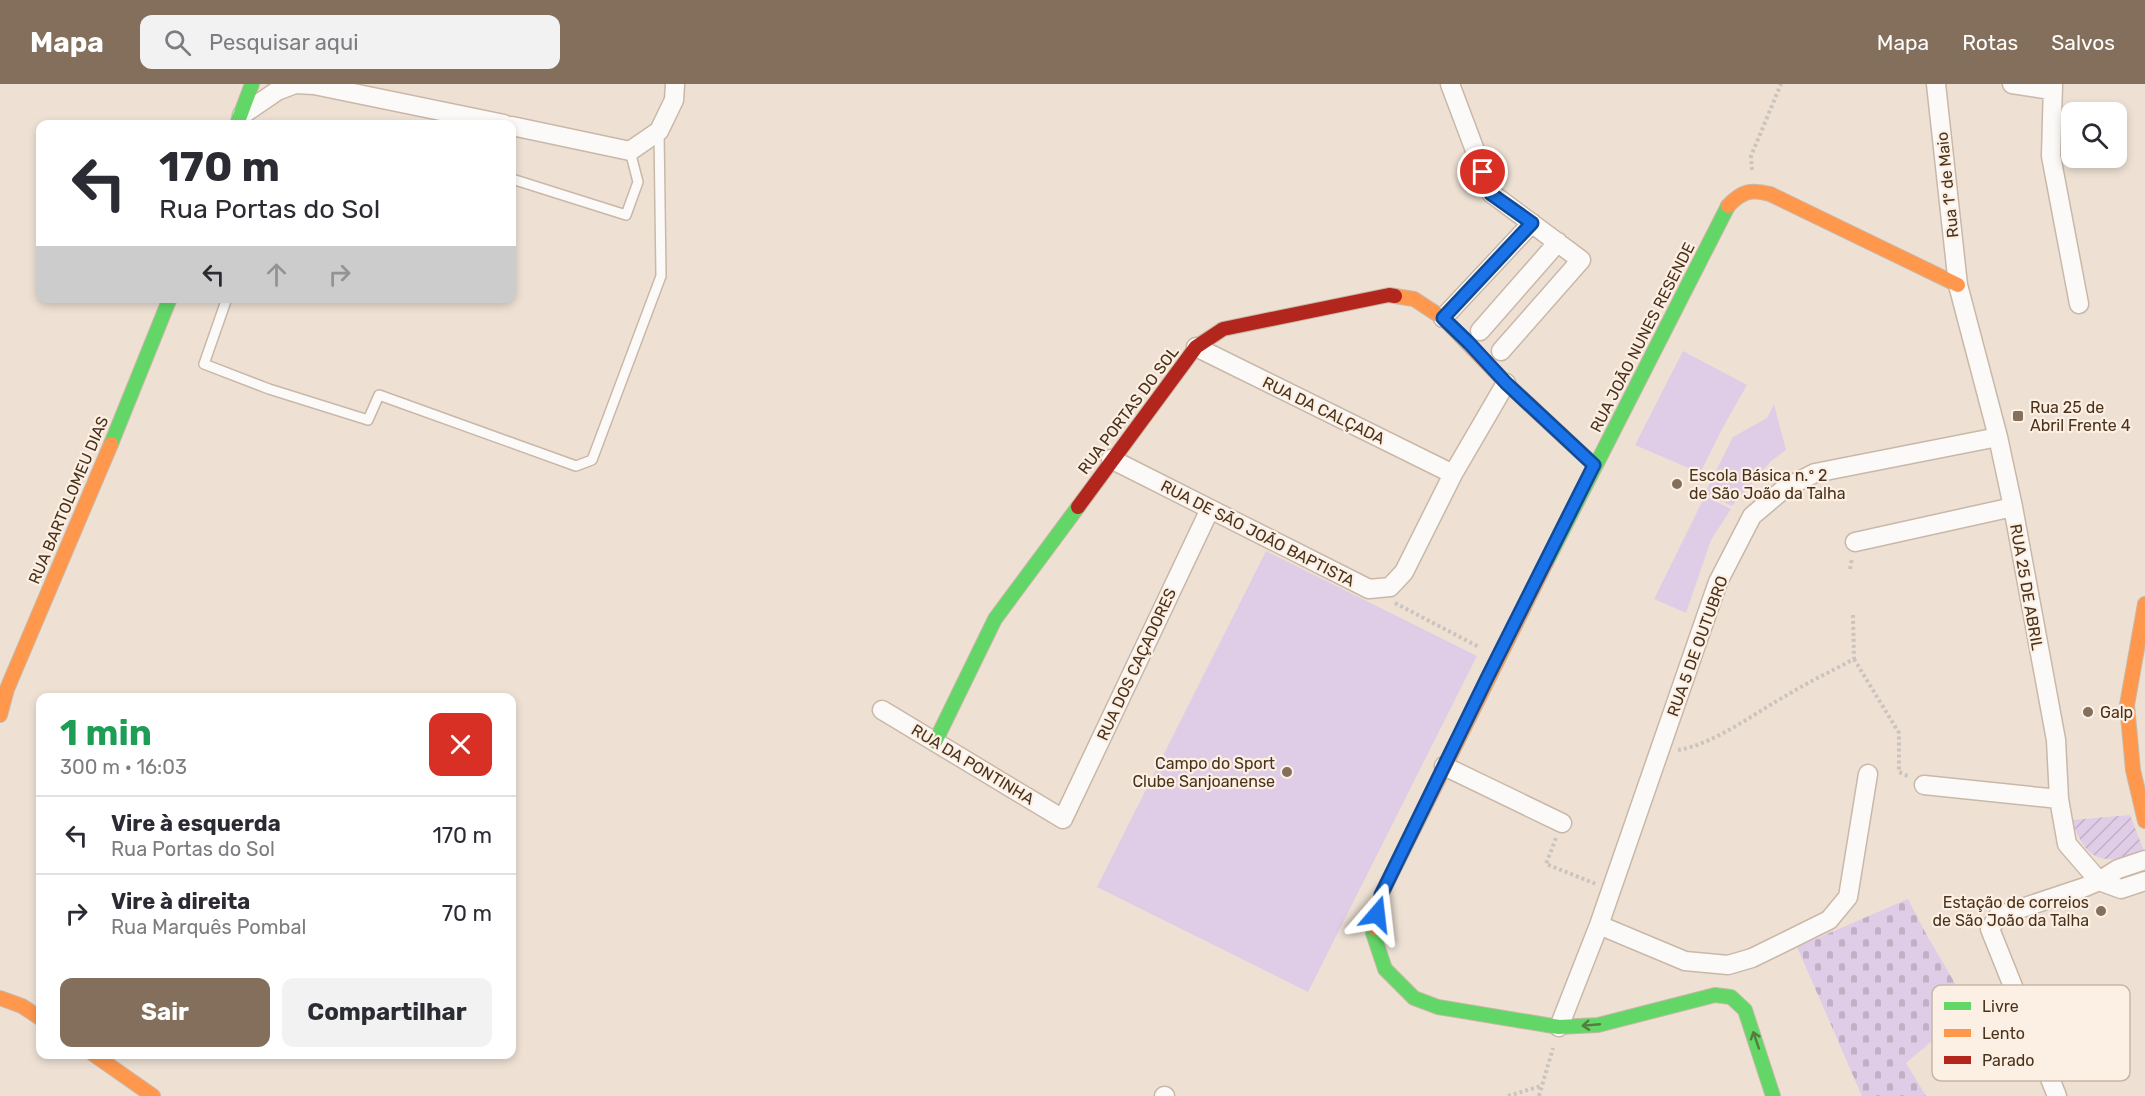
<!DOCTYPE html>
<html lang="pt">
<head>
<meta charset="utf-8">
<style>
  body { margin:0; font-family:Rubik,sans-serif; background:#f2f2f3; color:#2b2b33; height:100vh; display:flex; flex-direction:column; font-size:22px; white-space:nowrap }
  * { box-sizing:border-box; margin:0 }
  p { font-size:20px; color:#7c7c81 }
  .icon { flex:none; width:33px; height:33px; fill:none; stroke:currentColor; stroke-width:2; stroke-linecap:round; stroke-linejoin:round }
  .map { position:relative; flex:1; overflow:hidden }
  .sheet { position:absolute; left:36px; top:609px; width:480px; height:366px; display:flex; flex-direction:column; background:#fff; border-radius:12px; box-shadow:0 3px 9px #0003 }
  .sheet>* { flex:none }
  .top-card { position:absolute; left:36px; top:36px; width:480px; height:183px; border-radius:12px; box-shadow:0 3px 9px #0003; background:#fff; color:#2b2b33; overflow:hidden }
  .buttons { position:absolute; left:2061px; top:18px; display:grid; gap:12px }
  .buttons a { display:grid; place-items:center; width:66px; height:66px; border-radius:12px; background:#fff; box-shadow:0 3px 9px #0003; font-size:30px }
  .pin { position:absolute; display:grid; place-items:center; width:51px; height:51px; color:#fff; margin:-26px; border:3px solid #fff; border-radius:50%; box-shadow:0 2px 6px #0007 }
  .me { position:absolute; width:66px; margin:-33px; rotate:17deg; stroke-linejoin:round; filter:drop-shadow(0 0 4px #0008) }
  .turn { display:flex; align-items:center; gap:21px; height:126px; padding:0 24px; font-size:27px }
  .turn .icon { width:78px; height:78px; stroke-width:2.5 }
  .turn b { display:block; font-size:42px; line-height:51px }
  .lanes { display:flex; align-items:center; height:57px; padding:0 24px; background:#0003; justify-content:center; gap:30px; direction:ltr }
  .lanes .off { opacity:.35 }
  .round { display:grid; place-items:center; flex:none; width:63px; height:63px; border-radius:12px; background:#f2f2f3 }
  .head { display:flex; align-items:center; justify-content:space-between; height:102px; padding:0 24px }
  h1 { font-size:36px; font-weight:700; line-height:45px; color:#1e9e55 }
  .primary-button { display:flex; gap:12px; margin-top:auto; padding:12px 24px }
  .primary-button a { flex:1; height:69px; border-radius:12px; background:#836f5c; color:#fff; font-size:24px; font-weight:700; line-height:69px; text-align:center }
  .primary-button a+a { background:#f2f2f3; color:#2b2b33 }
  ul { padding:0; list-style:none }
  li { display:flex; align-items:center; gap:18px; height:78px; padding:0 24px; border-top:2px solid #e1e1e2 }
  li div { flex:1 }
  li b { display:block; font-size:22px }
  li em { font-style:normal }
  header { display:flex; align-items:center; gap:36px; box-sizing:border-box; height:84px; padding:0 30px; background:#836f5c; color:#fff }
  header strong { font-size:28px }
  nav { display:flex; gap:33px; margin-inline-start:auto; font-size:21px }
  .search { width:420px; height:54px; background:#f2f2f3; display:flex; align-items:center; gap:15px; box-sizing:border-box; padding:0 21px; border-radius:12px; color:#7c7c81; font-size:22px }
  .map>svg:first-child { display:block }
  .cemetery { fill:url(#cemetery-stones) }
  .park { fill:#dfcce6 }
  .garden { fill:url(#garden-furrows) }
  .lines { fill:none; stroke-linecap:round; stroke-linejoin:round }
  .lane-casing { stroke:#c9b8a7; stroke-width:12 }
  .street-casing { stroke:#c9b8a7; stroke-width:21 }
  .fast-casing { stroke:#c9b8a7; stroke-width:16 }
  .slow-casing { stroke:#c9b8a7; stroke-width:16 }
  .jam-casing { stroke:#c9b8a7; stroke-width:16 }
  .path { stroke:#cbc4be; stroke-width:4; stroke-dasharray:3 3; stroke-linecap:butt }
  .lane { stroke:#fcfaf9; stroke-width:9 }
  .street { stroke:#fcfaf9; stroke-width:18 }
  .fast { stroke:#63d668; stroke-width:14 }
  .slow { stroke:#ff974d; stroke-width:14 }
  .jam { stroke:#b3261e; stroke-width:14 }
  .oneway { stroke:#557c3e }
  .route-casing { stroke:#114b97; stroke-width:15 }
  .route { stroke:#1a73e8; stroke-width:10 }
  .poi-dot { fill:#836f5c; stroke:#fcefe4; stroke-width:2 }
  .labels { text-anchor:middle; stroke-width:4.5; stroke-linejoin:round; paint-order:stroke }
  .street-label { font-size:16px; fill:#4a321b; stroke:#fcefe4 }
  .poi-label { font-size:16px; fill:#4a321b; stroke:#fcefe4; text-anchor:start }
  .key { fill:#fcefe4; stroke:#c7b6a8; stroke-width:1.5 }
  .key-label { font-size:16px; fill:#4a321b }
</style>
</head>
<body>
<header>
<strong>Mapa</strong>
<div class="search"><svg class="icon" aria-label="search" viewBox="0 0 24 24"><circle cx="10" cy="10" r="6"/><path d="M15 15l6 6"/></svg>Pesquisar aqui</div>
<nav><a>Mapa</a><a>Rotas</a><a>Salvos</a></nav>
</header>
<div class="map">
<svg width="2145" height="1012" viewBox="0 0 2145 1012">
  <defs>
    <pattern id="cemetery-stones" width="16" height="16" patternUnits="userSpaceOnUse" patternTransform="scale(1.5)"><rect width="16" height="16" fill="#dfcce6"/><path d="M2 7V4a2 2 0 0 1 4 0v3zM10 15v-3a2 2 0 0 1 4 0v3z" fill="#c1b0c5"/></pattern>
    <pattern id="garden-furrows" width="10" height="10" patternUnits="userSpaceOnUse" patternTransform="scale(1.5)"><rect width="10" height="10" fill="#dfcce6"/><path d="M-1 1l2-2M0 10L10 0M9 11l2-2" fill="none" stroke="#c1b0c5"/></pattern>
  </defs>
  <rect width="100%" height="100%" fill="#eee1d4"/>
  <!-- cemetery -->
  <path class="cemetery" d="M1908,815l17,33 45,77 -64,54 20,33h-64l-65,-149z"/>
  <!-- park -->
  <path class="park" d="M1683,267l64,34 -25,44 -22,44 -65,-28z
    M1774,320l12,46 -15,11 -39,45 -27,-13 28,-56 34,-19z
    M1705,412l26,13 -20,31 -25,73 -32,-14z
    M1266,467l211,105 -169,336 -211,-105z"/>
  <!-- garden -->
  <path class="garden" d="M2130,731l14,36c-40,15 -58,12 -72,-31z"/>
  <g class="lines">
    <!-- lane casing -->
    <g class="lane-casing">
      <path id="lane" d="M512,95l114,36 12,-33 -8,-31
        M227,214l-23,66 65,25 99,31 11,-25 197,71 16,-6 69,-184 -2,-145"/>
    </g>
    <!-- street casing -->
    <g class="street-casing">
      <path id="street" d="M1450,0l41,109 90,67 -80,91
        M1936,0l22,201 40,152 15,70 43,233 3,59 8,45 32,37 22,8 24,-8
        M2012,0l39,6
        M2053,0l-2,72 28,148
        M242,31l35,-24 18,-7 19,1 190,39
        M512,42l118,25 29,-20 15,-31 1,-16
        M1443,234l89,-95
        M1480,247l78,-89
        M1196,263l257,127
        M1111,375l258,130 21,-2 14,-15 49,-98 53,-91
        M1855,458l158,-35
        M882,626l181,109 147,-310
        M1444,682l118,57
        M1924,701l135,14
        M1599,841l86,36 43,4 24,-7 77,-38 19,-23 20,-123
        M1559,943l40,-102 119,-343 34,-66 33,-28 30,-15 183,-36
        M1164,1012h1
        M2057,1012l-67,-167 8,-13 87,-29 14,-6 19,-12 27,-9"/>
    </g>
    <!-- fast casing -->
    <g class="fast-casing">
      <path id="fast" d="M237,40l15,-40
        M111,360l59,-146
        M1546,479l182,-357
        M935,658l60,-123 83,-112
        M1374,844l-1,5 12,36 29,29 24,9 121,20 39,-2 117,-30 16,2 14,13 28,86"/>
    </g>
    <!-- slow casing -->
    <g class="slow-casing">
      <path id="slow" d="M1728,122c14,-15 23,-17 42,-12l188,91
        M1395,212l19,3 29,19 63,65 88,82
        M2145,520l-18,101 6,65 12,51
        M0,631l7,-26 104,-245
        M1374,844l7,-33 165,-332
        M0,914l22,8 18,12
        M93,970l60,42"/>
    </g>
    <!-- jam casing -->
    <g class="jam-casing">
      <path id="jam" d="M1078,423l118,-160 27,-18 166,-34 6,1"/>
    </g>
    <!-- path -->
    <path class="path" d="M1752,86l-1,-14 30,-72
      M1850,485l2,-11
      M1395,519l84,44
      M1854,575l45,74v39l11,5
      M1678,666c37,-6 78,-38 111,-56 21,-13 43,-23 65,-35l-1,-44
      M1556,754l-10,26 50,20
      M1508,1012l33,-10
      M1539,1012l14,-48"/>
    <!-- lane -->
    <use href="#lane" class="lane"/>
    <!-- street -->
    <use href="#street" class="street"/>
    <!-- fast -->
    <use href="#fast" class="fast"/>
    <!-- slow -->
    <use href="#slow" class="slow"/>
    <!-- jam -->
    <use href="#jam" class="jam"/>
  </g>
  <!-- one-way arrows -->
  <defs><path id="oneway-shaft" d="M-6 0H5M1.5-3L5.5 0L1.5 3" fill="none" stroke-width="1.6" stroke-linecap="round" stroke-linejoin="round" transform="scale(1.5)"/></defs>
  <g class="oneway">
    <use href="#oneway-shaft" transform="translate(1591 941) rotate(175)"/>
    <use href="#oneway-shaft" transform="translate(1756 956) rotate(-109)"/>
  </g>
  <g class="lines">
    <!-- route casing -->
    <g class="route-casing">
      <path id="route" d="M1377,830l4,-19 106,-217 107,-213 -88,-82 -37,-40 -26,-25 89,-95 -41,-29 -8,-22"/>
    </g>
    <!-- route -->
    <use href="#route" class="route"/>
  </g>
  <!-- markers -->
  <g class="poi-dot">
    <rect x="2012" y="326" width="12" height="12" rx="3"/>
    <circle cx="1677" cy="400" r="6"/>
    <circle cx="2088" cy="628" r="6"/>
    <circle cx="1287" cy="688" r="6"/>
    <circle cx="2101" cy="827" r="6"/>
  </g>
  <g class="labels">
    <!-- street labels -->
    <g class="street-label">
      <text transform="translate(1947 101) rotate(-96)" y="6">Rua 1º de Maio</text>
      <text transform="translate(1642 253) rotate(-63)" y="6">RUA JOÃO NUNES RESENDE</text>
      <text transform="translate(1128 326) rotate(-53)" y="6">RUA PORTAS DO SOL</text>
      <text transform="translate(1324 326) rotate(26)" y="6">RUA DA CALÇADA</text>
      <text transform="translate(68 416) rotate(-67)" y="6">RUA BARTOLOMEU DIAS</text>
      <text transform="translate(1258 449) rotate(27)" y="6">RUA DE SÃO JOÃO BAPTISTA</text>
      <text transform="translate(2027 503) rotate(80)" y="6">RUA 25 DE ABRIL</text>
      <text transform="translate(1697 562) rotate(-70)" y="6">RUA 5 DE OUTUBRO</text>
      <text transform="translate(1136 580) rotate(-65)" y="6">RUA DOS CAÇADORES</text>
      <text transform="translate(973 680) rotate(31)" y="6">RUA DA PONTINHA</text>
    </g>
    <!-- poi labels -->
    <g class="poi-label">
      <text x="2030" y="329">Rua 25 de<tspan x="2030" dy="18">Abril Frente 4</tspan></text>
      <text x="1689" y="397">Escola Básica n.º 2<tspan x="1689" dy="18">de São João da Talha</tspan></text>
      <text x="2100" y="634">Galp</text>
      <text x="1275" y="685" text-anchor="end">Campo do Sport<tspan x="1275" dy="18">Clube Sanjoanense</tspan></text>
      <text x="2089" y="824" text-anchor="end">Estação de correios<tspan x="2089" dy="18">de São João da Talha</tspan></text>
    </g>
  </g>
  <!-- legend -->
  <rect x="1932" y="901" width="198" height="96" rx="9" class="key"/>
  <rect x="1944" y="918" width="27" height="8" fill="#63d668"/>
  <rect x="1944" y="945" width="27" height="8" fill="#ff974d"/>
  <rect x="1944" y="972" width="27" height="8" fill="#b3261e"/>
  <g class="key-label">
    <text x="1982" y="928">Livre</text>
    <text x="1982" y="955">Lento</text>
    <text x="1982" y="982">Parado</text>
  </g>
</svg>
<div class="buttons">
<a><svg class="icon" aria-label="search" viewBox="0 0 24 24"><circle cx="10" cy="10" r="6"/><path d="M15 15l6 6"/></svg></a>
</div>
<div class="pin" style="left:1483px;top:88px;background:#d93025"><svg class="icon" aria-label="arrive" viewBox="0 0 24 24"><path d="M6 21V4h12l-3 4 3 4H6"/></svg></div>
<svg class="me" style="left:1377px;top:830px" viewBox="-20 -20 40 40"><path d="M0-17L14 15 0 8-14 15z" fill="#1a73e8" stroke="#fff" stroke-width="4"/></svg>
<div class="top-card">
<div class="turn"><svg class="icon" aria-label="left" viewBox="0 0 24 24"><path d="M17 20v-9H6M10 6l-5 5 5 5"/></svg><div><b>170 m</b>Rua Portas do Sol</div></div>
<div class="lanes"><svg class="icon" aria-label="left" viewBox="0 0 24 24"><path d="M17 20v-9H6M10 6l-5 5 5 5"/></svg><svg class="icon off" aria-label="ahead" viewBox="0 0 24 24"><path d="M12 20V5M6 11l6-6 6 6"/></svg><svg class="icon off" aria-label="right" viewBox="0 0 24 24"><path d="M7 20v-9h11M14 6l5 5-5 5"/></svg></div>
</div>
<section class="sheet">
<div class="head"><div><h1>1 min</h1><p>300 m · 16:03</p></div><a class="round" style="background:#d93025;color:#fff"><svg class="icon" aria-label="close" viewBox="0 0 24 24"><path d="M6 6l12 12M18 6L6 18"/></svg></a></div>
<ul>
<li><svg class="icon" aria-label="left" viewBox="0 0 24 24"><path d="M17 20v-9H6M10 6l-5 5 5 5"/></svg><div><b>Vire à esquerda</b><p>Rua Portas do Sol</p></div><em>170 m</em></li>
<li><svg class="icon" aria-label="right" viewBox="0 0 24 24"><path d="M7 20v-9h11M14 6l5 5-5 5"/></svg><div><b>Vire à direita</b><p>Rua Marquês Pombal</p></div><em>70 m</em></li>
</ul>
<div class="primary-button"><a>Sair</a><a>Compartilhar</a></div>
</section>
</div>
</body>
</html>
